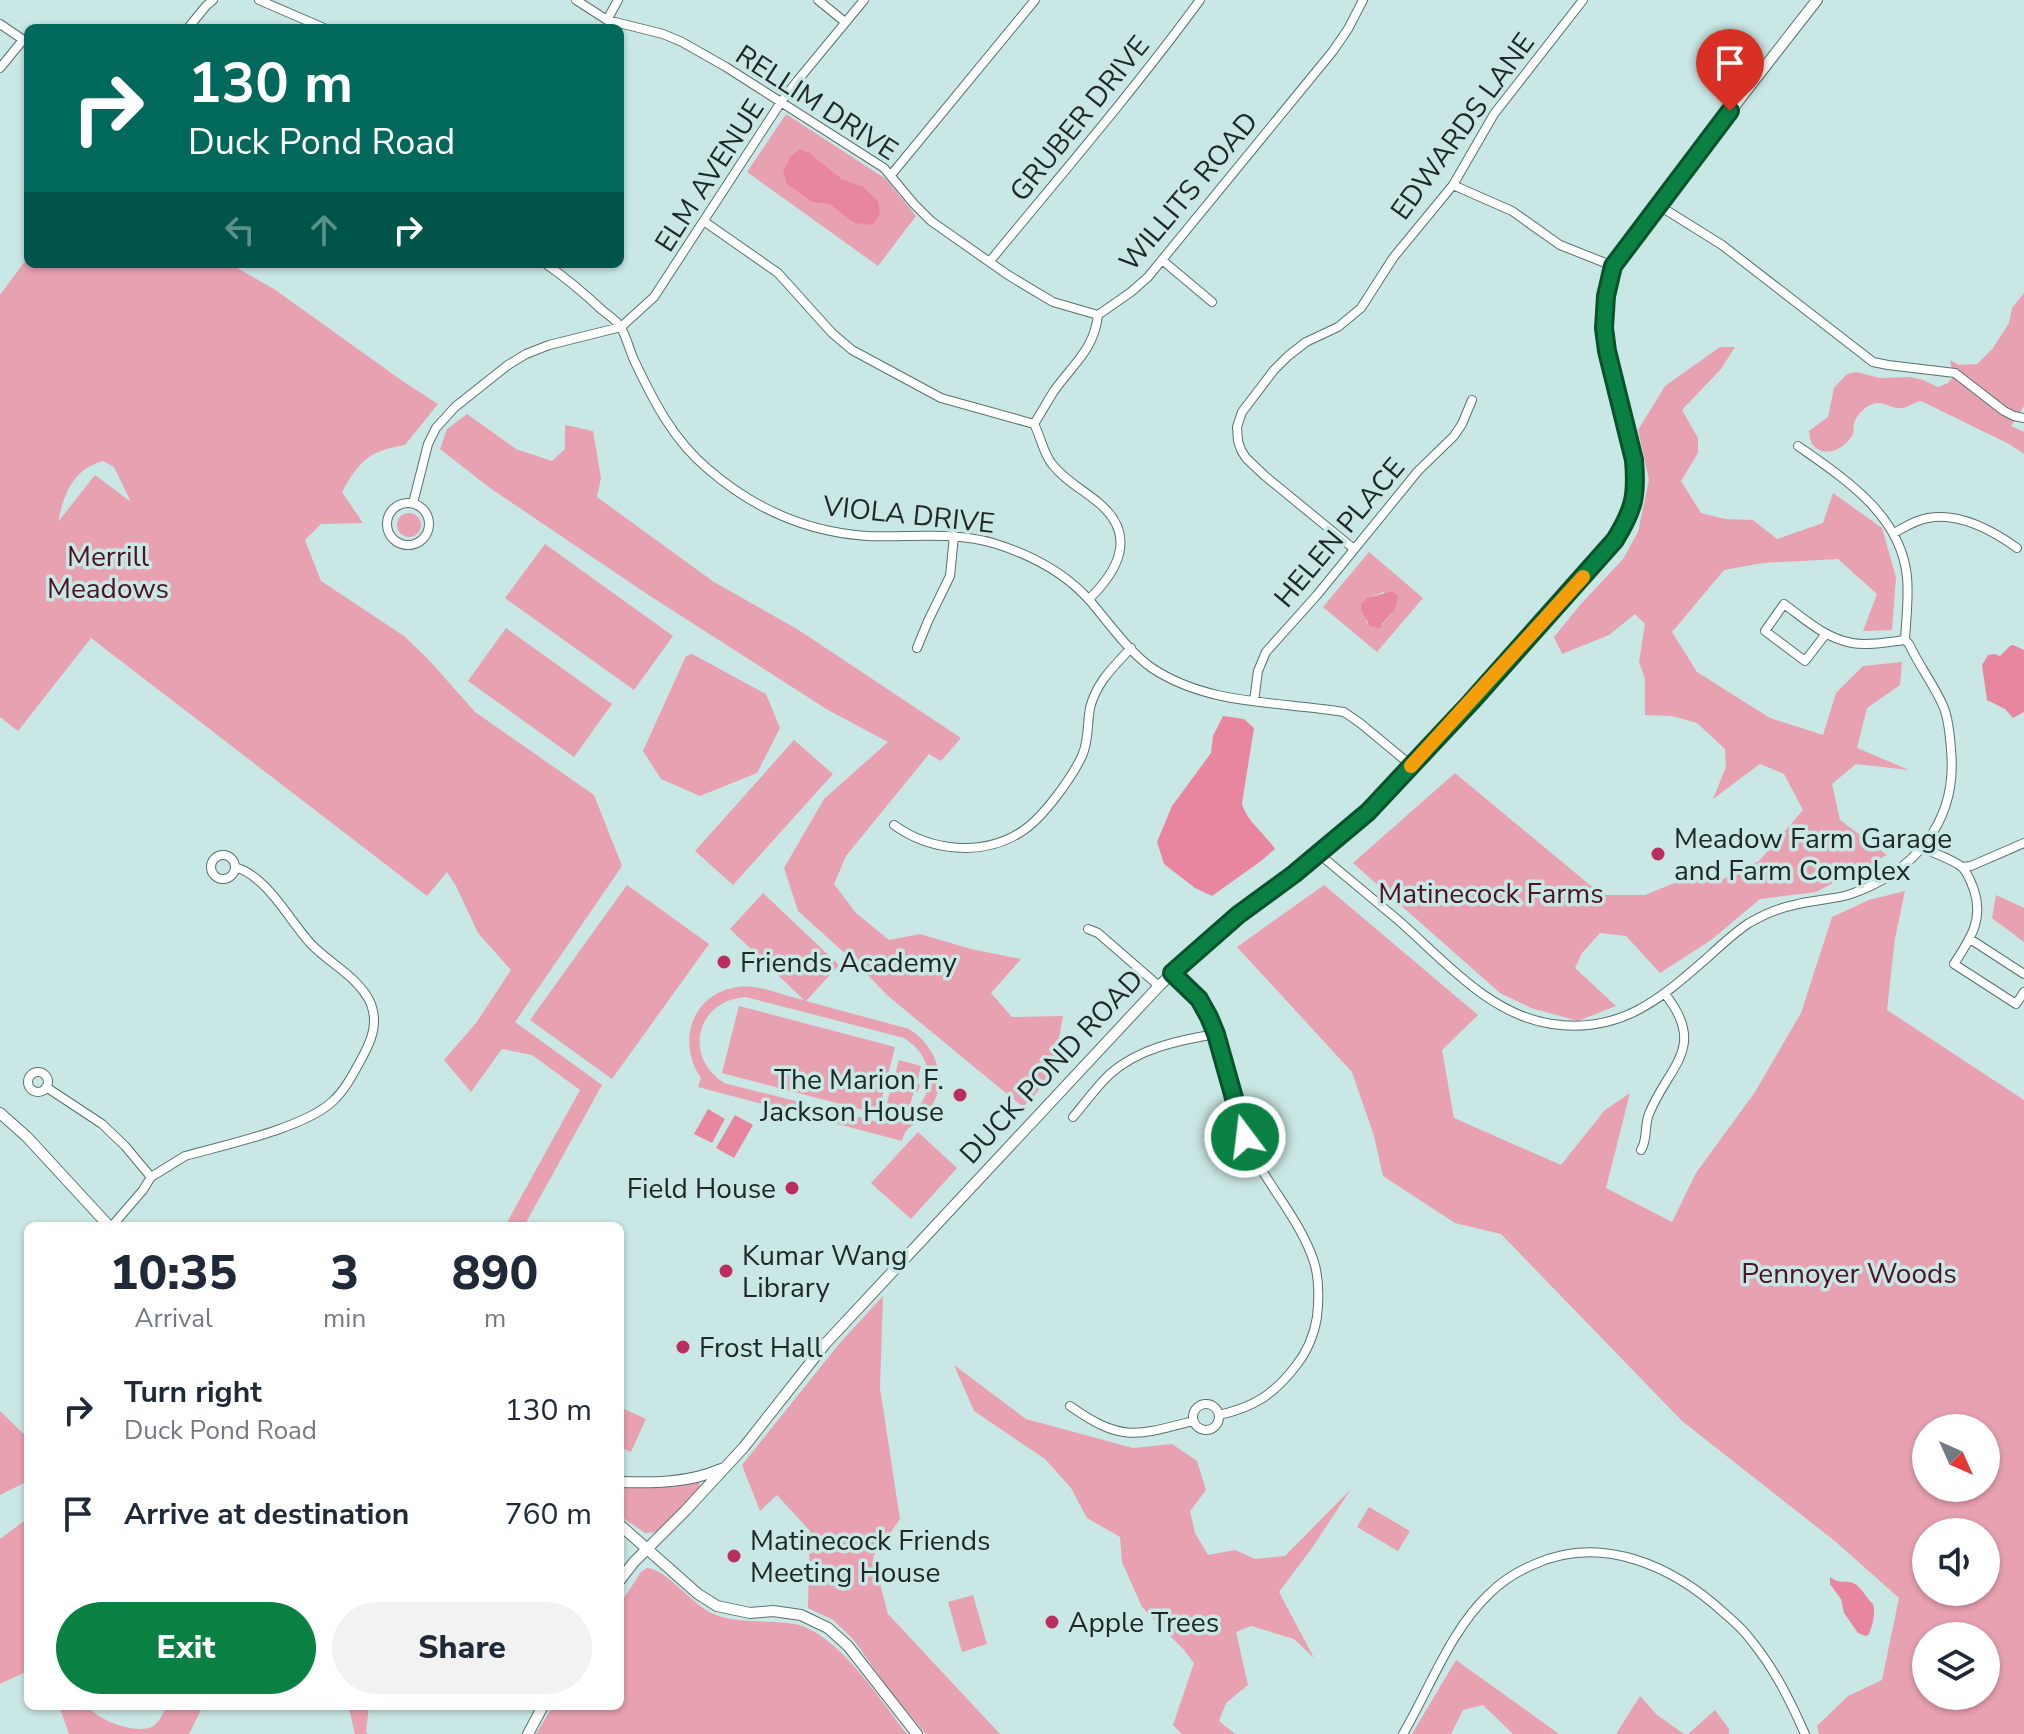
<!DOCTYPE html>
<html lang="en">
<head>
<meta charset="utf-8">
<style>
  body { margin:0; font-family:"Nunito Sans",sans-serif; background:#f2f2f3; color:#1f2937; height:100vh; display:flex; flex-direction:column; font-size:30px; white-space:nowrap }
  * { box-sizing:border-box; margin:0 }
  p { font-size:26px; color:#747a83 }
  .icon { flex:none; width:44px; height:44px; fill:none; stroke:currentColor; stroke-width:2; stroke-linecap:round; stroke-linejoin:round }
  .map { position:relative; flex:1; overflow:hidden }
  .panel { position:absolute; left:24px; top:1222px; width:600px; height:488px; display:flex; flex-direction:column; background:#fff; border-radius:12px; box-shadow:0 2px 6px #0004 }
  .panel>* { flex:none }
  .guide { position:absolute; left:24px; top:24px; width:600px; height:244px; border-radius:12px; box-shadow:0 2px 6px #0004; background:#00695c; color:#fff; overflow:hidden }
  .needle { width:52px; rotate:135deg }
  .tools { position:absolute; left:1912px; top:1414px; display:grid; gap:16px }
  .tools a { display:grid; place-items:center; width:88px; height:88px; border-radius:50%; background:#fff; box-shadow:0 2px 6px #0004; font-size:40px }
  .pin { position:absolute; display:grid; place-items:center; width:68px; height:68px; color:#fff; margin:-82px -34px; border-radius:50% 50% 50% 0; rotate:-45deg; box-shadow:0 0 8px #0007 }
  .pin .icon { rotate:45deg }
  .me { position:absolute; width:88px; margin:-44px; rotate:345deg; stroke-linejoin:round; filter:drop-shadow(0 0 6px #0008) }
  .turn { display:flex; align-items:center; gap:28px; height:168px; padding:0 32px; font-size:36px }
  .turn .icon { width:104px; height:104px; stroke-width:2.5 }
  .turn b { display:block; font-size:56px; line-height:68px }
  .lanes { display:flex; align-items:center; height:76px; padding:0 32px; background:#0003; justify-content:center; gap:40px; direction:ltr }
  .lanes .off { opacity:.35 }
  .eta { display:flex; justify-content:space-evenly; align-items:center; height:136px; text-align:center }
  .eta b { font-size:48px; font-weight:800; line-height:56px }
  .action { display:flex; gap:16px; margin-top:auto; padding:16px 32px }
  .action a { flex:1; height:92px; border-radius:48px; background:#0b8043; color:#fff; font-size:32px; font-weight:800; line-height:92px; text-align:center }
  .action a+a { background:#f2f2f3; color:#1f2937 }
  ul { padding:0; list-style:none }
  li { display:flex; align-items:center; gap:24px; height:104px; padding:0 32px }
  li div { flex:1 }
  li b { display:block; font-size:30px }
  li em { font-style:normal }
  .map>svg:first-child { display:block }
  .green { fill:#e8a1b1; fill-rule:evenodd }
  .water { fill:#e9869f }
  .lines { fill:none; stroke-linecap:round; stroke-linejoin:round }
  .minor-casing { stroke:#577270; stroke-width:10 }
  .tertiary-casing { stroke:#577270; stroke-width:12 }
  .minor { stroke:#fff; stroke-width:8 }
  .tertiary { stroke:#fff; stroke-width:10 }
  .route-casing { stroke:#07532c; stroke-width:20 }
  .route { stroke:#0b8043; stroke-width:14 }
  .slow { stroke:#f59e0b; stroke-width:14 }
  .poi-dot { fill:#ba2d5f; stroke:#c9e7e4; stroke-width:3 }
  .labels { text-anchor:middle; stroke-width:7; stroke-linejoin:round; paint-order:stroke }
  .street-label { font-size:28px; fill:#1d2827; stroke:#c9e7e4 }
  .park-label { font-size:28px; fill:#4f1226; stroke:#c9e7e4 }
  .poi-label { font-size:28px; fill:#1d2827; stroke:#c9e7e4; text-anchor:start }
</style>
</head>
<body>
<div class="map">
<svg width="2024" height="1734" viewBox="0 0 2024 1734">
  <rect width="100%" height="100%" fill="#c9e7e4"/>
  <!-- green -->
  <path class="green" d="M786,114l100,65 30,37 -38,50 -131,-94zM810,153l32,26 20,7 -8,37 -25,-19z
    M28,257v7h202l44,25 127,91 37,24 -33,41c-36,6 -45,15 -63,47l21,31 -42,1 -16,16 16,41 83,55 24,23 47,53 119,83 28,71 -107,156 87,63 -78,141h-19l75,-136 -48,-35 -30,-6 -31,43 -27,-32 32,-37 35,-53 -33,-37 -22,-47 -9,-14 -20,24 -336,-258 -73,93 -18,-14v-422zM103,461l11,6 17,35 -36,-27 -37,47c6,-28 15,-53 45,-61z
    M2024,293v113l-13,20 13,6v22l-15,-10 -88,-43c-6,1 -11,5 -18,7 -11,2 -20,-8 -30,-4 -7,2 -16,10 -18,17 -2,4 -1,9 -2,13 -6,12 -24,24 -37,14 -6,-4 -6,-11 -7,-17l19,-14 6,-29 13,-14 9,-2 24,6 30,-1 13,3 15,7 10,-4 5,-6 -3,-17 9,5 18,-1 16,-16 16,-25 3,-15z
    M1720,347h15l-14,22 -39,41 16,28v15l-17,28 20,32 24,6 28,1 24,19 46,-16 10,-30 49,35 14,49 -4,53 -29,1 14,-37 -39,-35 -75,4 -39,7 -52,62 25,40 73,46 53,17 13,-42 27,-27 39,-4 -2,23 -33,23 -10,40 52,22 -53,-6 -24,20 8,36 47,35 -71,37 -56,7 -49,41 -51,33 -34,-37 -26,-3 -18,20 -7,15 41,38 -38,15 -47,-13 -31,-15 -147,-130 102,-90 147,122h43l27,-11 31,-7 14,5 42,-21 44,-51 -19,-36 -24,-10 -47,35 13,-32 -1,-18 -28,-26 -25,-7 -27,-1v-36l-6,-17 6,-38 -10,-10 -26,21 -47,19 -8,-17 26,-32 43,-46 15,-27 11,-52 -11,-50 27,-44z
    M467,414l49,35 36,12 13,-12v-24l28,6 8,47 -4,19 117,85 83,47 164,109 -20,23 -12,-7 -83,102 -12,28 22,29 33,27 31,-6 51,15 50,10 -30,34 21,24 51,-1 -11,60 -29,31 -135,-111 -28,-29 -62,-56 -14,-43 40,-69 64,-57 -60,-32 -181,-116 -157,-106 -50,-39 7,-20z
    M397 525a12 12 0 1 1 24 0a12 12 0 1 1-24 0Z
    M545,544l128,92 -39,54 -129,-92z
    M1369,552l54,46 -46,54 -54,-45zM1384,592l8,21 -10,12 -15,-2 -2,-8 2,-17z
    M506,628l106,76 -38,53 -106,-76z
    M692,654l74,40 14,34 -23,45 -57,23 -39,-17 -18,-28 43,-95z
    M794,740l39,34 -100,111 -38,-34z
    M627,885l82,59 -97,135 -82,-59z
    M1324,885l154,130 -36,35 12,68 107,47 44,-55 25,-17 -24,95 66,34 24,-49 59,-81 46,-79 31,-96 37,-17 36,-9 -10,47 -8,72 137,90v634h-205l-2,-8 31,-30 34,-16 17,-82 -63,-56 -154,-121 -181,-187 -46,-11 -72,-47 -9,-40 -22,-64 -115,-125zM1926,1428h60v60h-60zM1926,1532h60v60h-60zM1926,1636h60v60h-60z
    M763,893l76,72 -33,36 103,28c29,18 42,56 17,85 -11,13 -20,10 -24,27l-204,-54 3,-9c-25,-36 -9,-85 37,-91 22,-3 45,9 66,13l-74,-71zM746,997l158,41c42,26 28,82 -22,85l-158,-40c-42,-27 -27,-83 22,-86z
    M1996,895l28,13v34l-32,-24z
    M739,1006l156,41 -17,67 -156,-41z
    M899,1060l22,6 -4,17 3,2 -2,7 -4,-1 -5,18 -22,-6z
    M918,1132l39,36 -46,51 -40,-36z
    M883,1296l-3,92 20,131 -27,38 15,57 112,120h-74l-38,-46 -35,-49 -20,-19 -25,-12 2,-77 -33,-36 -17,16 -18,-46 97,-121z
    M954,1365l72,54 107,29 39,-4 25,17 9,29 -16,21 5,22 13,22 27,-5 20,9 30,-3 66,-67 -39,59 -33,44 35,66 -20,-19 -43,-13 -15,6 12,53 -22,18 -7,18 16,13h-53l-9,-9 21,-62 -10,-13 -42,-43 -20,-45 -2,-25 -33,-19 -16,-30 -26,-29 -71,-48z
    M620,1407l26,12 -15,33 -11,-5z
    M0,1411l28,27v43l-28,14z
    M698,1483l2,1v6l-42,42 -13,1 -25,-17v-30z
    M1369,1507l41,24 -12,20 -41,-24z
    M28,1518v153l-28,13v-145z
    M647,1568c19,1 44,35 64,45 27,12 56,6 84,11 43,9 86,77 112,110h-371l17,-28h67v-102l21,-32z
    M973,1595l14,49 -25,8 -14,-50z
    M1456,1660l103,74h-46l-30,-29 -20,5 -12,24h-39z
    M1640,1696l17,19 27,19h-68z
    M59,1706h29c10,15 47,28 64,21 7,-4 11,-14 15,-21h36l-14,28h-120z
    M345,1706h24l-3,26 2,2h-13l-6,-25z
    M1715,1710l14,19v5h-41z"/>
  <!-- water -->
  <path class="water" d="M800,149l10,4 32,26 20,7 16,15 2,13 -7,11 -19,-2 -25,-19 -17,-2 -25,-18 -4,-13 8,-15z
    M1393,591l5,5c0,14 -11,21 -19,32l-9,-2 -9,-16v-6l6,-6z
    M2013,645l11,5v62l-11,6 -8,-9 -18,-9 -5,-35 6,-10 6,-1 6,2 10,-10z
    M1223,716l21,3 10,9 -12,75c3,16 23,31 33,46l-14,12 -49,35 -17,-8 -31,-24 -7,-22 15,-36 39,-53 2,-17z
    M708,1109l17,10 -13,24 -18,-9z
    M735,1115l18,10 -19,33 -18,-10z
    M1830,1577c10,8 16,2 25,7 6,3 12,15 18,20 3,9 -1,23 -4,30l-3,2 -8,-3 -14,-20 -3,-14 -11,-15z"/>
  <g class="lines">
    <!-- minor casing -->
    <g class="minor-casing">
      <path id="minor" d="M259,0l65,28
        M576,0l31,20 56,14 19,8 44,25 158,101 30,36 17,17 77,54 45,27 45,13
        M818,0l27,22
        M607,20l11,-20
        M0,24l28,19
        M188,28l18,-22 7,-6
        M0,68l23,-28
        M891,175l144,-175
        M1453,185l59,26 48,34 53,21
        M1658,205l64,40 151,117 15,3 67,8 49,38 10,5 10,2
        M705,222l73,51 54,60 20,17 89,48 93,26
        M1162,260l50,42
        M990,261c71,-86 144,-171 210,-261
        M546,264c20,14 38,29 56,46 6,5 14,10 18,16 6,9 9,23 14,34 19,40 39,80 74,109 45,39 99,63 159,67 42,2 85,-5 126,7 36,11 73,30 98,59 17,20 39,51 61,66 57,38 127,33 192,44l16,11 52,43
        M387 524a21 21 0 1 1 42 0a21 21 0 1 1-42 0Z
        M413,503l15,-59 8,-16 19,-21 53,-42 18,-11 23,-9 72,-18 33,-30 127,-195 17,-22 66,-80
        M1894,533c11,-6 21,-13 34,-15 32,-6 64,12 89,30
        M1354,549l-89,-73 -19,-18 -5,-8 -3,-9 -1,-14 5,-15 32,-42 14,-14 18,-14 32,-15 23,-19 32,-50 60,-73 41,-71 89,-114
        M1089,599c29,-28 48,-63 11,-95 -16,-14 -35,-23 -48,-40 -9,-11 -11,-27 -18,-40 7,-11 13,-22 20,-33 19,-27 40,-41 44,-76l33,-23 17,-15 185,-226 15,-22 15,-29
        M1825,635l-20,26 -40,-30 19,-27c22,16 41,34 68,39 16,3 36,-1 53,-3
        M917,648l11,-27 22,-45 4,-40
        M1254,701l4,-30 8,-19 51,-57 101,-124 36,-35 8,-12 10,-24
        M894,825c36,26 88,32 127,7 22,-14 50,-53 61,-76 7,-15 5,-32 8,-48 6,-25 24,-42 41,-60
        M1923,848c12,6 29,11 39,19 6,6 9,15 12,23 10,30 -4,49 -20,74l62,40 8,-12
        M1319,854c26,22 53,44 79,66 45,39 91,95 154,104 68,10 107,-24 155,-66 13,-12 27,-25 42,-35 14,-8 29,-15 45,-18 17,-5 36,-5 54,-10 66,-22 110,-73 103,-145 -1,-14 -2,-29 -7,-42 -9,-22 -25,-42 -35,-64l-4,-4c1,-20 4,-42 2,-63 -6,-62 -62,-98 -109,-131
        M211 867a12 12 0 1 1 24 0a12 12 0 1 1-24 0Z
        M1962,867l9,-1 53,-23
        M1088,929l10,4 61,53
        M1970,939l54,35
        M1172,973l27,26 10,18 7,17 29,103c18,45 54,79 69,125 5,16 5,37 3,55 -3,19 -10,35 -22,50 -22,28 -41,40 -76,48
        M28 1082a10 10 0 1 1 20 0a10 10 0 1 1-20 0Z
        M46,1087l56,37 23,22 26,31
        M1073,1117c12,-14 24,-31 37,-43 29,-26 70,-34 106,-40
        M1641,1150c7,-11 3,-24 8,-36 19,-48 59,-66 16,-120
        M112,1226l31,-36 8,-13 34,-21c39,-11 120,-28 148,-55 13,-12 21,-29 30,-45 9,-17 15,-33 8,-52 -12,-27 -41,-40 -60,-60 -22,-24 -44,-68 -76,-77
        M1193 1417a13 13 0 1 1 26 0a13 13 0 1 1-26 0Z
        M1070,1406c51,36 66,30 123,15
        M1403,1734c27,-46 47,-103 86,-140 13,-13 29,-23 46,-30 67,-30 138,2 189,49 9,8 19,16 26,26 24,29 40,61 55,95"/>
    </g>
    <!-- tertiary casing -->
    <g class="tertiary-casing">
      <path id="tertiary" d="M0,1113l27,24 82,89
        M620,1482c34,1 69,1 101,-13
        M620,1525l78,69 19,12 33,7 23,-2 28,4 27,13 20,18 69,88
        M620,1580l14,-18 52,-52 58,-63 82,-104 333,-357c64,-63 139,-112 205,-172 44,-39 82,-85 121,-129 44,-48 89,-95 130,-145 19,-31 22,-45 19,-80l-27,-109 -3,-23 2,-32 7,-30 133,-175 71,-91
        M528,1734l15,-28"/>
    </g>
    <!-- minor -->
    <use href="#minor" class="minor"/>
    <!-- tertiary -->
    <use href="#tertiary" class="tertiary"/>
  </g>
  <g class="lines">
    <!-- route casing -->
    <g class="route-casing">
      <path id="route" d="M1245,1137l-29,-103 -7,-17 -10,-18 -27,-26 66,-58 56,-41 74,-62 103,-110 144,-162c19,-31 22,-44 19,-80l-27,-109 -3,-23 2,-32 7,-30 117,-155"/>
    </g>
    <!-- route -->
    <use href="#route" class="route"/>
    <!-- slow -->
    <path class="slow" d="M1411,766l172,-189"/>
  </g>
  <!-- markers -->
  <g class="poi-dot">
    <circle cx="1658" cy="854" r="8"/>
    <circle cx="724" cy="962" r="8"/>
    <circle cx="960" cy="1095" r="8"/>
    <circle cx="792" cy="1188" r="8"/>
    <circle cx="726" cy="1271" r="8"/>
    <circle cx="683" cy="1347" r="8"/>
    <circle cx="734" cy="1556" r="8"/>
    <circle cx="1052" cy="1622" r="8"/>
  </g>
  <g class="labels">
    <!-- street labels -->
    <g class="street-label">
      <text transform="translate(817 102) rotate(33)" y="10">RELLIM DRIVE</text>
      <text transform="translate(1079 118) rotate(-51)" y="10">GRUBER DRIVE</text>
      <text transform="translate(1462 126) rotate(-54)" y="10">EDWARDS LANE</text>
      <text transform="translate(709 175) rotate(-57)" y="10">ELM AVENUE</text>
      <text transform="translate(1188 191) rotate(-50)" y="10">WILLITS ROAD</text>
      <text transform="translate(909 514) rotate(6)" y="10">VIOLA DRIVE</text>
      <text transform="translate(1339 532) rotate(-50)" y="10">HELEN PLACE</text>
      <text transform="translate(1051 1066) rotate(-47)" y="10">DUCK POND ROAD</text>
    </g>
    <!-- park labels -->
    <g class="park-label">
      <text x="108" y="566">Merrill<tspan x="108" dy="32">Meadows</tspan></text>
      <text x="1491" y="903">Matinecock Farms</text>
      <text x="1849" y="1283">Pennoyer Woods</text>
    </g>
    <!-- poi labels -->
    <g class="poi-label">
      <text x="1674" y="848">Meadow Farm Garage<tspan x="1674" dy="32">and Farm Complex</tspan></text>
      <text x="740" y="972">Friends Academy</text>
      <text x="944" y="1089" text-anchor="end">The Marion F.<tspan x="944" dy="32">Jackson House</tspan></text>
      <text x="776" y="1198" text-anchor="end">Field House</text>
      <text x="742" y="1265">Kumar Wang<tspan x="742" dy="32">Library</tspan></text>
      <text x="699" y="1357">Frost Hall</text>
      <text x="750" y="1550">Matinecock Friends<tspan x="750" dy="32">Meeting House</tspan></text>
      <text x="1068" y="1632">Apple Trees</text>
    </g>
  </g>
</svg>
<div class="tools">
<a><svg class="needle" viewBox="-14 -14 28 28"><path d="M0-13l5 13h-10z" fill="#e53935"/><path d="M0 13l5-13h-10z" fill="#747a83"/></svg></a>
<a><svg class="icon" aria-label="sound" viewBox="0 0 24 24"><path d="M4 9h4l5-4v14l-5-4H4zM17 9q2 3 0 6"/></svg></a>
<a><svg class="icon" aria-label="layers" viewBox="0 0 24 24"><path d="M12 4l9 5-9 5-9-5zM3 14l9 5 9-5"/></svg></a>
</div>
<div class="pin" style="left:1730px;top:111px;background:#d93025"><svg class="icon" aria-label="arrive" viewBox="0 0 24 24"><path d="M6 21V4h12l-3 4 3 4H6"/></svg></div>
<svg class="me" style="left:1245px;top:1137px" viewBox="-20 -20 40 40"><circle r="17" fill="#0b8043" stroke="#fff" stroke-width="3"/><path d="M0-11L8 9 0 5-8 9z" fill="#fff"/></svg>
<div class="guide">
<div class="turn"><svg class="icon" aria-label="right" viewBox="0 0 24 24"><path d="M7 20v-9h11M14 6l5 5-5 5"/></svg><div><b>130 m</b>Duck Pond Road</div></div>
<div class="lanes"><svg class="icon off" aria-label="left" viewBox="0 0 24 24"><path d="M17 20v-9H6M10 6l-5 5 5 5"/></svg><svg class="icon off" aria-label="ahead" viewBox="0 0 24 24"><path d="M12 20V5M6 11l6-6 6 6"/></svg><svg class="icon" aria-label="right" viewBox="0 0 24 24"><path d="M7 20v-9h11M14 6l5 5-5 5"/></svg></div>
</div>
<section class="panel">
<div class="eta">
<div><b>10:35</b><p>Arrival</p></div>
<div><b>3</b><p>min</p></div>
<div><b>890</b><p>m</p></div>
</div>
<ul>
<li><svg class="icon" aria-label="right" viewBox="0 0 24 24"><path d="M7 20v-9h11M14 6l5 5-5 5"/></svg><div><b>Turn right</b><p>Duck Pond Road</p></div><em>130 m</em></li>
<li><svg class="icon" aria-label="arrive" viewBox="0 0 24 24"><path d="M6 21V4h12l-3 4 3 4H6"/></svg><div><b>Arrive at destination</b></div><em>760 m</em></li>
</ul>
<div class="action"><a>Exit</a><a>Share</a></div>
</section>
</div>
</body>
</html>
